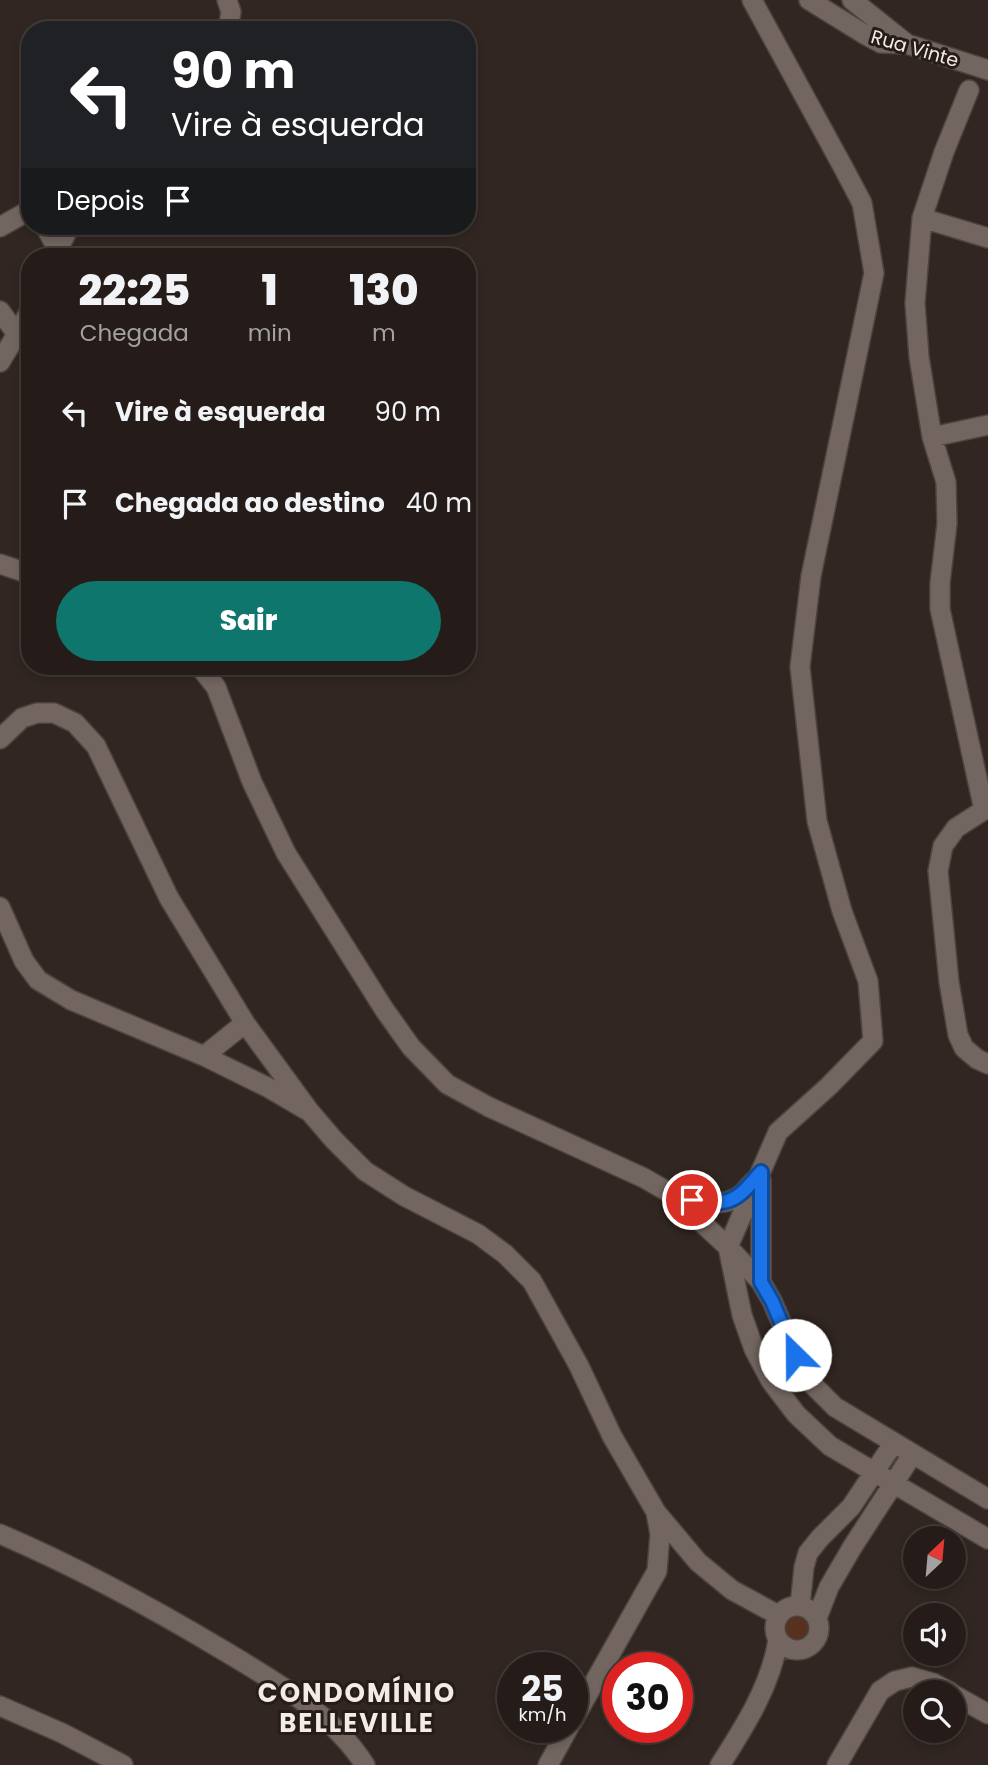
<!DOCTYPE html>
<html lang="pt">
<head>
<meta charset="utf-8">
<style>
  body { margin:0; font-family:Poppins,sans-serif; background:#2d2522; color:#f1f3f6; height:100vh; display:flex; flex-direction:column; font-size:26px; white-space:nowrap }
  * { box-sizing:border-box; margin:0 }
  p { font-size:23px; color:#a3a1a2 }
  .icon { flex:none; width:38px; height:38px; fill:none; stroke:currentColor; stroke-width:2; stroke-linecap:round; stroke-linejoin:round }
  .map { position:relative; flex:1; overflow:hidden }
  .details { position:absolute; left:21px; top:248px; width:455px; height:427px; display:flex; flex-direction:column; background:#251c19; border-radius:28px; box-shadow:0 4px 10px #0003,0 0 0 2px #423a38 }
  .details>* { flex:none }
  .hud { position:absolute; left:21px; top:21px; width:455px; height:214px; border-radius:28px; box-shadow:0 4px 10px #0003,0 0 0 2px #423a38; background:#202124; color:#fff; overflow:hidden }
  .needle { width:46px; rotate:26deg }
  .tools { position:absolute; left:903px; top:1526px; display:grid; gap:14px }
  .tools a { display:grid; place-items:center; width:63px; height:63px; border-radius:50%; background:#251c19; box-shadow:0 4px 10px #0003,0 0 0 2px #423a38; font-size:35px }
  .speed { position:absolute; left:497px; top:1652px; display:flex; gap:14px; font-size:35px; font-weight:700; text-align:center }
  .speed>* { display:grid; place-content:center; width:91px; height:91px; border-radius:50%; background:#251c19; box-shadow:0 4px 10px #0003,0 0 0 2px #423a38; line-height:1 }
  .speed small { font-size:18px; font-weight:400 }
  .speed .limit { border:10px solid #d22; background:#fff; color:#111 }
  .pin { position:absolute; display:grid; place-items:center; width:60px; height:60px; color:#fff; margin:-30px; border:4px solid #fff; border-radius:50%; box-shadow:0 2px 7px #0007 }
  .me { position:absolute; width:77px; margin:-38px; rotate:337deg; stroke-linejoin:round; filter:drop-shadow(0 0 5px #0008) }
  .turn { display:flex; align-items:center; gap:24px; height:147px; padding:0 35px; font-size:32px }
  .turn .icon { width:91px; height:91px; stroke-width:2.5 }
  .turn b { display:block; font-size:49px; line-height:60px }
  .then { display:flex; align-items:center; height:66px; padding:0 35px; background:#0003; gap:14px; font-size:26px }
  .eta { display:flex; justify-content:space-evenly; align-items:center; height:119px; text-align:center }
  .eta b { font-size:42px; font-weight:800; line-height:49px }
  .primary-button { display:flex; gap:14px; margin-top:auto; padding:14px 35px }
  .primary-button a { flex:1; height:80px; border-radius:42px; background:#0f766e; color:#fff; font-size:28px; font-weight:800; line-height:80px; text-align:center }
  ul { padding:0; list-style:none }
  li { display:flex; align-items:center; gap:21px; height:91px; padding:0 35px }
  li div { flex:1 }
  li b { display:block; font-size:26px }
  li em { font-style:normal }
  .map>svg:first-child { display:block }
  .green { fill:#58301e }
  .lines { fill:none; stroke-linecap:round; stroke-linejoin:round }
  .minor-casing { stroke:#4c443f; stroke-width:22 }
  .minor { stroke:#736660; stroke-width:19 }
  .route-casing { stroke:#114b97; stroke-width:18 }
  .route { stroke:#1a73e8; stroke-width:12 }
  .labels { text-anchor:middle; stroke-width:6; stroke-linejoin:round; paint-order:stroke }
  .street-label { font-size:19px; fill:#f2ebe7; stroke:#271c18 }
  .district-label { font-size:26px; font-weight:bold; letter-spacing:2px; fill:#f2ebe7; stroke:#271c18 }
</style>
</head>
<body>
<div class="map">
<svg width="988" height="1765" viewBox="0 0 988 1765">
  <rect width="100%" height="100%" fill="#312621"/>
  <!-- green -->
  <path class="green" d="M783 1626a14 14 0 1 1 28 0a14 14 0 1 1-28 0Z"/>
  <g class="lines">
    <!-- minor casing -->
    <g class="minor-casing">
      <path id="minor" d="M227,0l4,12 -3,18
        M752,0l91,167 19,36 12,70 -63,303 -11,91 17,154 25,90 26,70 5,60 -44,45 -51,46 -50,115 14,68 12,34 17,32 25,33 34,32 158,93
        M809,0l55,34 17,9 26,1 81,26
        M852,0l55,44
        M969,90l-25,62 -22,66 -7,85 4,54 13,80 14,45 1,42 -7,59v26l44,201
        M922,218l66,20
        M45,226l13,24
        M0,227l30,-17
        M54,257l16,-31
        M0,311l17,23
        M0,362l23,-38 7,-14
        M932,437l56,-12
        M0,564l30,10
        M200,667l16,20 36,95 34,71 98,156 27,38 36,37 42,23 155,71 26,15 58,54 33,35 11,19 33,76 30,30 153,92
        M0,739l22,-21 15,-5h17l21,10 21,23 73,152 76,125 65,89 -41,-24 -65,-32 -133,-56 -33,-20 -14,-19 -24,-54
        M988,809l-4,1 -28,18 -13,18 -5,25 11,111 9,53 6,13 13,11 11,5
        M204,1056l41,-33
        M310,1112l24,28 31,31 39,25 74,38 27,20 27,27 47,85 33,70 44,76 42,50 34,28 46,25
        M761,1180v102
        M674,1194c22,8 48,16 68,0 4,-4 8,-9 12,-13
        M0,1534c77,33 149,72 221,115 52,31 111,64 144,116
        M775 1628a22 22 0 1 1 44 0a22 22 0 1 1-44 0Z
        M800,1606l4,-39 4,-14 12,-15 31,-31 42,-63
        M817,1618l12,-31 24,-41 59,-91
        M954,1695l34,19
        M0,1706l62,27 61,32
        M572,1722l85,-151 3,-37 -4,-21
        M548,1765l21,-38
        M720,1765c25,-39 51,-80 58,-125
        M837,1765l43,-74 15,-10 17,-4 21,6 17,9"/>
    </g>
    <!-- minor -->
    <use href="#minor" class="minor"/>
  </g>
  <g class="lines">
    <!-- route casing -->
    <g class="route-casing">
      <path id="route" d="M692,1200c39,7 45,0 69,-28v110l11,19 23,54"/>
    </g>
    <!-- route -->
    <use href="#route" class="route"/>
  </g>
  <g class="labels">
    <!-- street labels -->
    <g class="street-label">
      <text transform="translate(915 48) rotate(16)" y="7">Rua Vinte</text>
    </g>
    <!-- district labels -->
    <g class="district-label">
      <text x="357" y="1702">CONDOMÍNIO<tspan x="357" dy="30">BELLEVILLE</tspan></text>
    </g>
  </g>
</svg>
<div class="tools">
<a><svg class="needle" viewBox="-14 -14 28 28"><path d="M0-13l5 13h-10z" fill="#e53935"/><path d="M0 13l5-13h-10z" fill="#a3a1a2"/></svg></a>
<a><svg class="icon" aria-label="sound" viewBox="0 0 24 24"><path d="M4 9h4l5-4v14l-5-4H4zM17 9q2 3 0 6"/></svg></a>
<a><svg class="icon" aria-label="search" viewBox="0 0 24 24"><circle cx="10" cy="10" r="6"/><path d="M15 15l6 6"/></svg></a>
</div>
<div class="speed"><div>25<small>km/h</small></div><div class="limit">30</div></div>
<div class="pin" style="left:692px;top:1200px;background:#d93025"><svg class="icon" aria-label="arrive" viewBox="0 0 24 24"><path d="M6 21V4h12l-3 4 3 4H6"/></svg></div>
<svg class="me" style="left:795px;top:1355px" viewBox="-20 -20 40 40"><circle r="19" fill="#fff"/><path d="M0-13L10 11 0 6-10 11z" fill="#1a73e8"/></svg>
<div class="hud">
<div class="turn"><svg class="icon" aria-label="left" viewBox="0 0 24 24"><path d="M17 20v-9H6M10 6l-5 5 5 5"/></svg><div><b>90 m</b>Vire à esquerda</div></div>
<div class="then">Depois<svg class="icon" aria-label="arrive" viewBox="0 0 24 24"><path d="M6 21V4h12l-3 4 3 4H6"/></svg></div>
</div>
<section class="details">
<div class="eta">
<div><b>22:25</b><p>Chegada</p></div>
<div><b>1</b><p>min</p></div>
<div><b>130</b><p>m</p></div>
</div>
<ul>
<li><svg class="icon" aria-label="left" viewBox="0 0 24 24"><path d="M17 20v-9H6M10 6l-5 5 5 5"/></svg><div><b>Vire à esquerda</b></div><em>90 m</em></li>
<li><svg class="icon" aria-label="arrive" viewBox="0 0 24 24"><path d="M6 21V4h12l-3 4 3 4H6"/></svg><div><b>Chegada ao destino</b></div><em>40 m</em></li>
</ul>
<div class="primary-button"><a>Sair</a></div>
</section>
</div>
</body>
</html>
